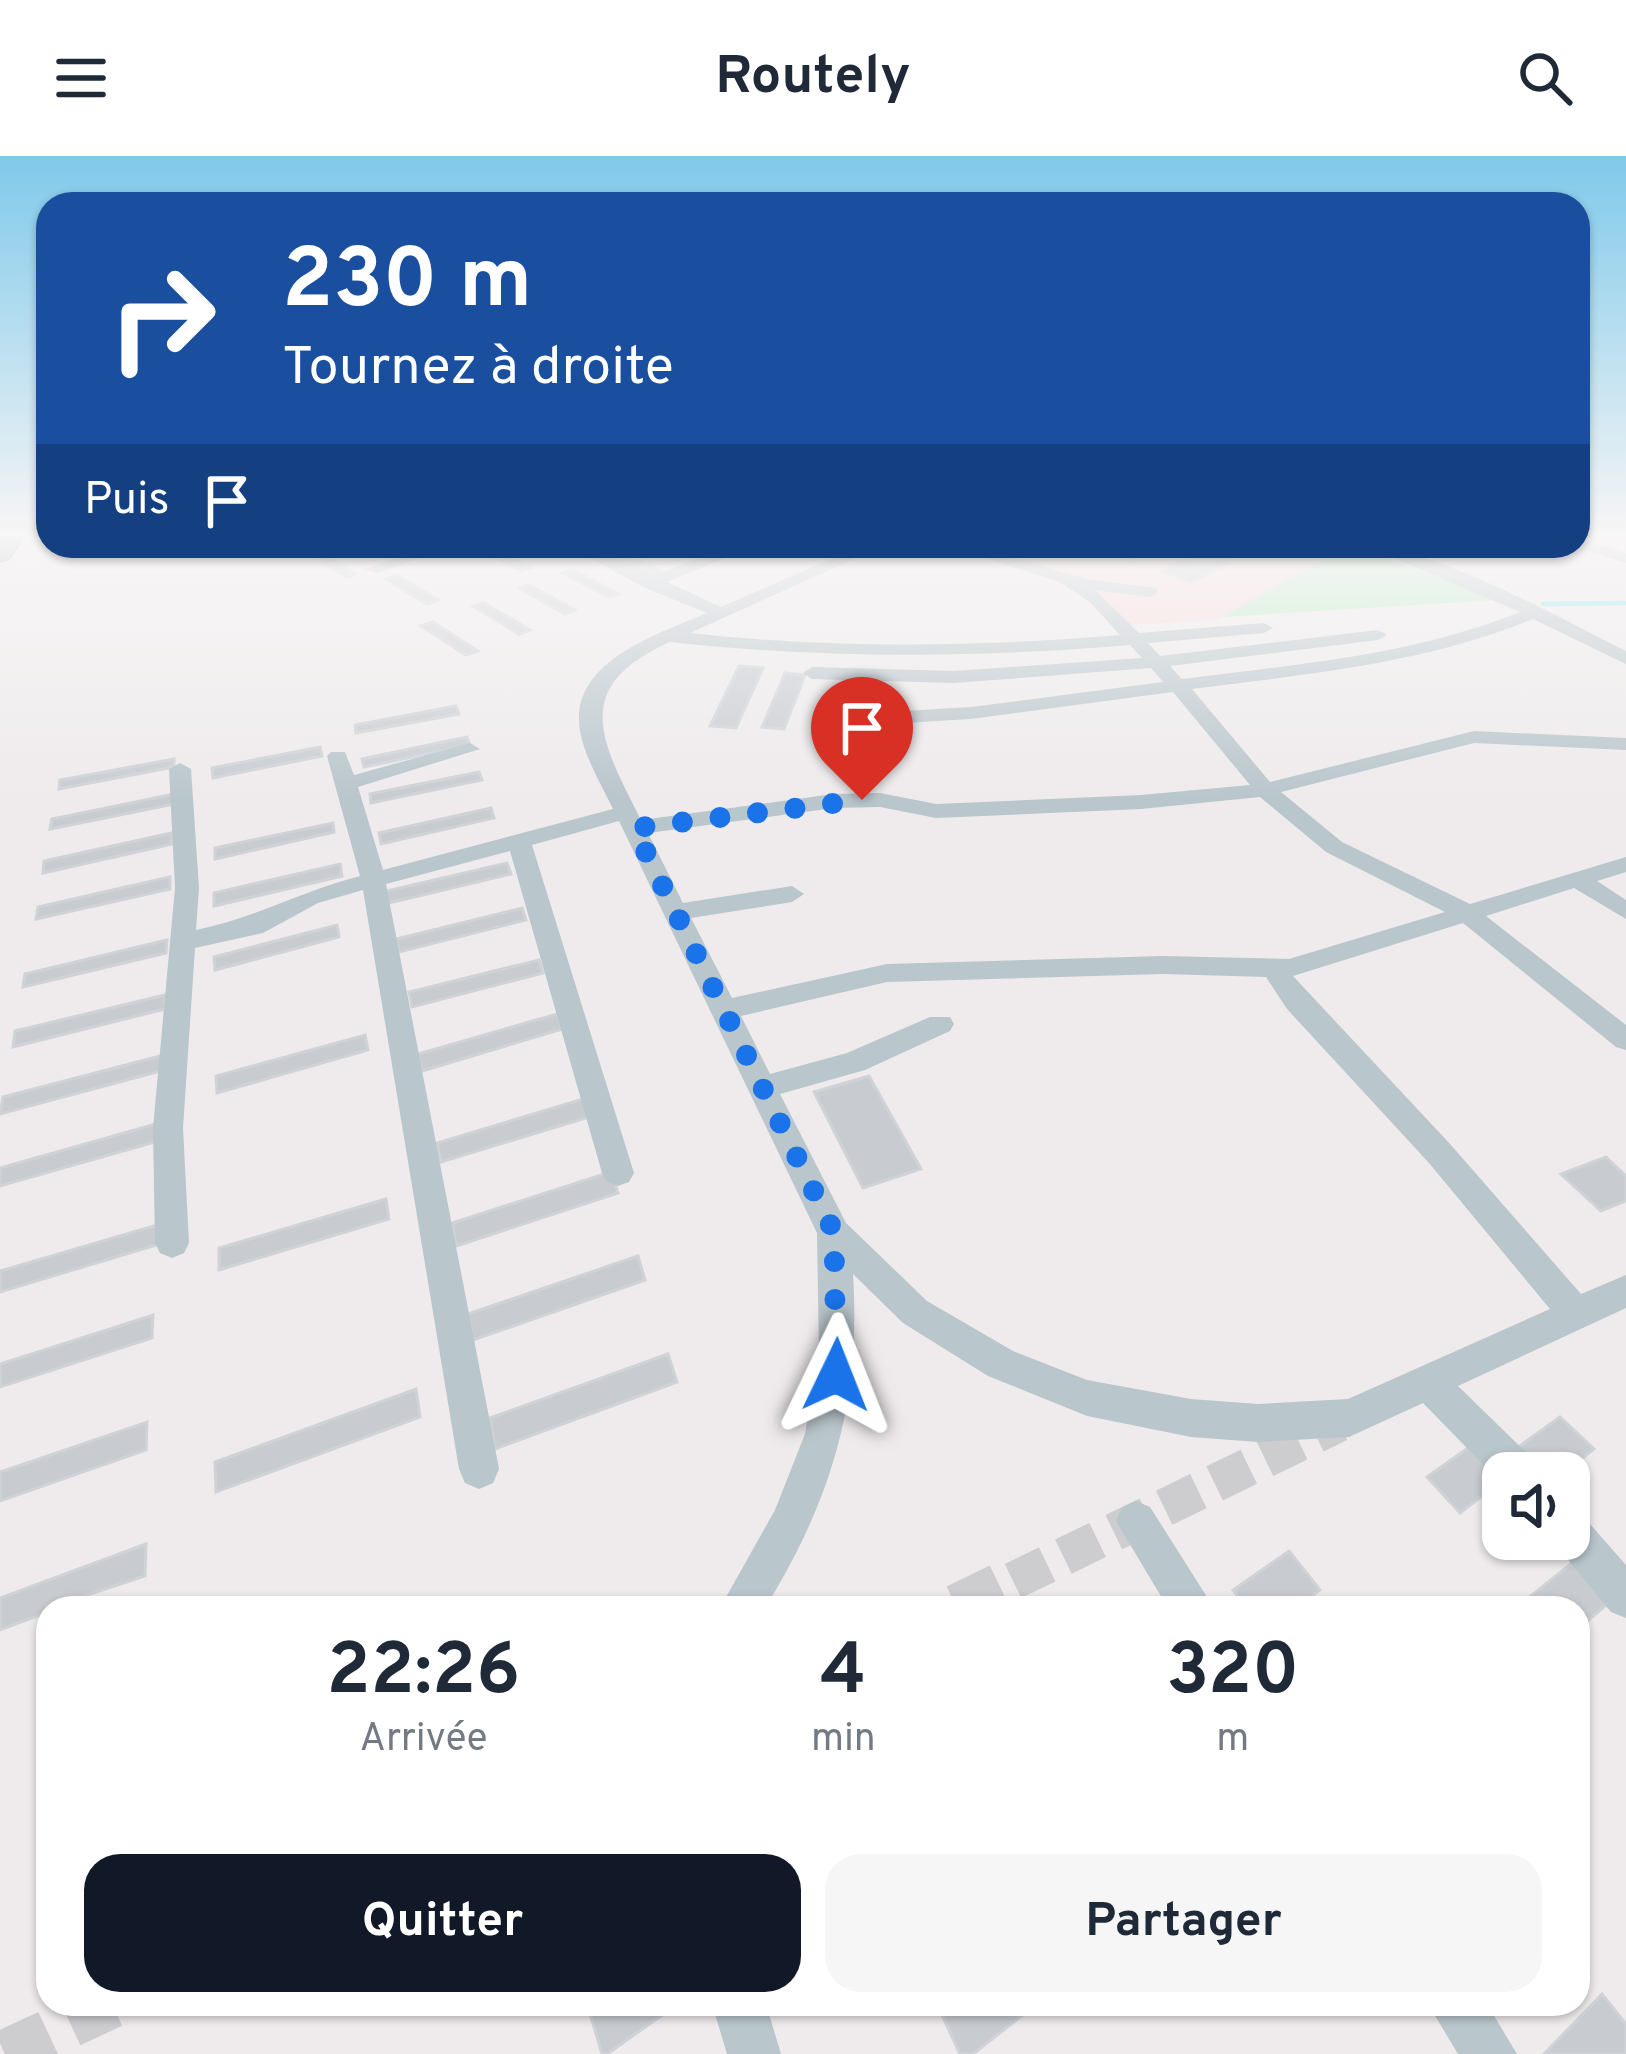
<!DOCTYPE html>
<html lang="fr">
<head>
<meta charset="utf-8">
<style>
  body { margin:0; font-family:Overpass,sans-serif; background:#f6f6f7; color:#1f2937; height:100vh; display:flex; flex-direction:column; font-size:45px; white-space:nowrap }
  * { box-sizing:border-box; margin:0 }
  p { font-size:39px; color:#747a83 }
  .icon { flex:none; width:66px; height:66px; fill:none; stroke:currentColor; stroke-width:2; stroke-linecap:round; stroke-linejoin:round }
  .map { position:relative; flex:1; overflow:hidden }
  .sheet { position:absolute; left:36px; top:1440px; width:1554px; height:420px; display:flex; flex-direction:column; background:#fff; border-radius:36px; box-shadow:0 3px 9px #0004 }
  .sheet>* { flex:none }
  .guide { position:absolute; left:36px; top:36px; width:1554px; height:366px; border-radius:36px; box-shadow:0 3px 9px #0004; background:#1a4fa0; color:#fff; overflow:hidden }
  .fabs { position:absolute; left:1482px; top:1296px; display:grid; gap:24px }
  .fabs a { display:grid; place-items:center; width:108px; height:108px; border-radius:24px; background:#fff; box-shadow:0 3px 9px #0004; font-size:60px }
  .pin { position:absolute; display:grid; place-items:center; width:102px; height:102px; color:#fff; margin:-123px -51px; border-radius:50% 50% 50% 0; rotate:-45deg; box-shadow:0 0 12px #0007 }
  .pin .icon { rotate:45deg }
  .me { position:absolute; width:132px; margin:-66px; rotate:2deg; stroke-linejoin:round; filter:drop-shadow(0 0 9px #0008) }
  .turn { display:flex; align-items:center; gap:42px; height:252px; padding:0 48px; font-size:54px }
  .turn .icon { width:156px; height:156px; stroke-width:2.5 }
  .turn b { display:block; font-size:84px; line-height:102px }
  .then { display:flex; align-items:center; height:114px; padding:0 48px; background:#0003; gap:24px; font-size:45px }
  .eta { display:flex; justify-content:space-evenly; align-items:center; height:204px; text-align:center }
  .eta b { font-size:72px; font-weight:700; line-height:84px }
  .cta { display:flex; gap:24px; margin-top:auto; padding:24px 48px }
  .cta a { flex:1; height:138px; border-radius:36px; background:#111827; color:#fff; font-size:48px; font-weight:700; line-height:138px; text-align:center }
  .cta a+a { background:#f6f6f7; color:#1f2937 }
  header { display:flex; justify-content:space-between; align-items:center; height:156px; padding:0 48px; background:#fff; font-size:54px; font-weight:700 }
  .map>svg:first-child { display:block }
  .medical { fill:#fbd9dc }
  .green { fill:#b7efc3 }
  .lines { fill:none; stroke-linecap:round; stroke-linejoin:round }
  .stream { stroke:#83e8ed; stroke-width:4.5 }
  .building { fill:#c8ccd1; stroke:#cfd3d8; stroke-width:3 }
  .minor-tunnel-far1 { stroke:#cdcccf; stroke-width:38; stroke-dasharray:38 18; stroke-linecap:butt }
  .minor-tunnel { stroke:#cdcccf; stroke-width:48; stroke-dasharray:48 24; stroke-linecap:butt }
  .highway-casing { stroke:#6d93a8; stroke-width:5 }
  .minor { fill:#b9c6cc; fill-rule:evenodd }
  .highway { fill:#81a8bc; fill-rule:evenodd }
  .route { stroke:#1a73e8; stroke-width:21; stroke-dasharray:0 37.8 }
</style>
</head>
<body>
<header><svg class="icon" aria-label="menu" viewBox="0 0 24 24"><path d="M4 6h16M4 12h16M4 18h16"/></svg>Routely<svg class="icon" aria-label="search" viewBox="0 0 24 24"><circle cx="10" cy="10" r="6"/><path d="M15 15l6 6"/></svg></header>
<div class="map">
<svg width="1626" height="1898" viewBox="0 0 1626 1898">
  <rect width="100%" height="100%" fill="#efebec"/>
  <!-- medical -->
  <path class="medical" d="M954,390h393l-129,74 -101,5 -31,-35z"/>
  <!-- green -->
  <path class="green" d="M1347,390h9l140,54 -274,17z"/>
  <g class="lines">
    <!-- stream -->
    <path class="stream" d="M1543,448l83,-1"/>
  </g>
  <!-- building -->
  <path class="building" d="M492,390l39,21 -9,4 -42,-23z
    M1120,390h45l-32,16 -27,-9z
    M1210,391l29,9 -47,26 -29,-10z
    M320,395l36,23 -10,3 -36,-23z
    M620,395l48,23 -9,3 -48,-23z
    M572,413l47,25 -10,3 -47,-24z
    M397,419l41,25 -11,4 -41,-25z
    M529,429l46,25 -10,4 -46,-26z
    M484,447l46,27 -11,4 -46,-28z
    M433,466l45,29 -12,4 -45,-29z
    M739,510l24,2 -27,60 -26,-2z
    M785,517l20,2 -21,54 -22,-2z
    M456,550l3,8 -103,19 -1,-8z
    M467,581l3,8 -106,22 -2,-8z
    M320,591l2,9 -109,22 -1,-10z
    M174,603v8l-115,22 1,-9z
    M479,616l3,8 -111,23 -1,-9z
    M174,638v10l-124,25 2,-10z
    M491,652l3,10 -113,26 -2,-11z
    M333,667l1,9 -119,27v-11z
    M171,677l1,11 -129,29 1,-12z
    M507,707l4,11 -126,30 -3,-12z
    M340,708l2,12 -128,30v-13z
    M170,721v12l-134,30 2,-12z
    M522,752l4,12 -127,32 -2,-13z
    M337,769l2,12 -124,33 -1,-13z
    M167,784l-1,13 -143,34 2,-13z
    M539,804l4,13 -131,34 -3,-15z
    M165,839v14l-152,38 2,-16z
    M557,858l5,15 -140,42 -4,-17z
    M365,879l3,15 -151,43 -1,-17z
    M164,899v15l-164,44 3,-17z
    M869,920l52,93 -58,19 -49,-96z
    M586,942l6,18 -151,46 -4,-19z
    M159,967l-1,18 -158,45v-18z
    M1606,1001l20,19v25l-25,10 -40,-37z
    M611,1016l7,21 -162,53 -4,-23z
    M386,1043l3,20 -170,51v-22z
    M157,1069l-1,20 -156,47v-21z
    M638,1100l7,24 -172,60 -5,-26z
    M153,1159l-1,23 -152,49v-23z
    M668,1198l9,28 -182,67 -5,-31z
    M416,1233l4,28 -204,75 -1,-30z
    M1560,1261l34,32 -30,24h-26l-24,-23z
    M147,1266l-1,28 -146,51v-29z
    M1475,1287l29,30 -1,7 -43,33 -33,-36z
    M146,1388l-1,32 -97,32v4l-48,18v-32z
    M1289,1395l31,39 -24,18h-49l-14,-18z
    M1572,1407l38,39 -32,27v-21h-51l-5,-5z
    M48,1685v127l-4,2v-127z
    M1602,1838l24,30v30h-82z
    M587,1848h91l-71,50h-5z
    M937,1848h100l-64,50h-13z"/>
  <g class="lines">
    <!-- minor-tunnel-far1 -->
    <path class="minor-tunnel-far1" d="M1013,1425l326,-158"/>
    <!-- minor-tunnel -->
    <path class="minor-tunnel" d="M957,1452l62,-30
      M5,1898l107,-50"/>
    <!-- highway casing -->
    <g class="highway-casing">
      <path id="highway" d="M3,376h23l-18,26 -8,2z"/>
    </g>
    <!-- minor -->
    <path class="minor" d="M1578,382l48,15v10l-54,-17h6z
      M428,390h23l-73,27 -14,-3z
      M569,390h21l64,29 79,-29h22l-88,36 54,25 140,-61h21l-192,87c143,16 287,14 430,2l-29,-32 -31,-21 -114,-36h25l116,33 69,9 2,4 -8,5 -55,-7 44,43 125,-10 9,5 -9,5 -116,10 12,13 218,-26 9,5 -9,5 -208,26 12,13c116,-15 228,-23 338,-67l-155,-66c66,0 199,74 261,105v13l-93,-45c-110,45 -224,55 -341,70l78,93 204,-51 152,7v12l-152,-7 -193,49 61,50 128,62 156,-47v15l-29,9 29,19v19l-52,-31 -88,28 140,109v25l-10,-3 -153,-124 -170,53 158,169 130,149 45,-19v33l-168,78 75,73 6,14h-36v12l-80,-82 -74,34 -91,5 -67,-5 -104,-21 -99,-40 -85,-53 -50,-49c8,128 -21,225 -88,334h-45l55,-98 30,-76 14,-80 -2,-121 -198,-412 -87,24 102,328 -5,9 -11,4 -11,-4 -5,-9 -92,-322 -124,33 113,585 -6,14 -14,6 -14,-6 -6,-14 -96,-579 -45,13 -55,30 -68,15 -12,180 6,115 -5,10 -12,5 -12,-5 -5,-10 -2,-115 22,-240 -6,-119 11,-6 11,6 8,119 -3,42c60,-12 105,-39 164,-54l-33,-120 4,-4h14l9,23 116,-32 10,6 -122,38 25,83 230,-61c-12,-25 -28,-51 -33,-78 -12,-70 79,-97 127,-118l-64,-26zM670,486c154,17 306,16 460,3l12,13 -188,13 -142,-4 -9,6 9,6 142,4 197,-15 12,14 -192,25 -118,7 -10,6 10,6 118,-7 202,-27 77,93 -109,10 -205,9 -56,-11 -46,1 -193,26c-40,-79 -72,-133 29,-178zM1260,641l66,55 119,60 -156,47 -126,-3 -276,8 -155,34 -41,-80 101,-16 12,-8 -12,-8 -109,17 -35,-70 186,-25 46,-1 56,11 205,-9zM1163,818l103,3 21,32 142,154 121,146 -202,90 -90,5 -67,-5 -104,-19 -74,-29 -86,-50 -81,-78 -66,-129 85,-24 85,-39 4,-7 -4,-7h-20l-83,36 -77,21 -29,-58 146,-34z
      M1136,1345l14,6 64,101h-46l-52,-87 6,-14z
      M1569,1354l14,6 43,49v53l-15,-6 -56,-68 -3,-5h17z
      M712,1848h54l15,50h-54z
      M1428,1848h59l30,50h-59z"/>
    <!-- highway -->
    <use href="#highway" class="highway"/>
  </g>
  <!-- sky -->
  <linearGradient id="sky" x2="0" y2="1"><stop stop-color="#7fc9ea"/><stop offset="0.59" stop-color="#f8f6f6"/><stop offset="1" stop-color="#f8f6f6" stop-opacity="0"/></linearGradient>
  <rect width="1626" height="642" fill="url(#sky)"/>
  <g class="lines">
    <!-- route -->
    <path class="route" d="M836,1219l-2,-143 -200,-404 228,-28"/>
  </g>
</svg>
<div class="fabs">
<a><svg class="icon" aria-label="sound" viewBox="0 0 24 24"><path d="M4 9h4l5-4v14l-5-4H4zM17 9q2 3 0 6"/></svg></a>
</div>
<div class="pin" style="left:862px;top:644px;background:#d93025"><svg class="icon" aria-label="arrive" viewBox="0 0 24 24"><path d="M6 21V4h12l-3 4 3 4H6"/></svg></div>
<svg class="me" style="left:836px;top:1219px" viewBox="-20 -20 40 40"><path d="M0-17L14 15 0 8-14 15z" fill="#1a73e8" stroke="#fff" stroke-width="4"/></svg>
<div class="guide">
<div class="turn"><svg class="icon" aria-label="right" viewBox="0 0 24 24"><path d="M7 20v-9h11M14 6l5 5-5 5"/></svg><div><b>230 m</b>Tournez à droite</div></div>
<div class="then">Puis<svg class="icon" aria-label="arrive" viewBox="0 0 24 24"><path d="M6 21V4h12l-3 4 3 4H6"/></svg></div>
</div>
<section class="sheet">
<div class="eta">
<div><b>22:26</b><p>Arrivée</p></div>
<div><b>4</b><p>min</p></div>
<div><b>320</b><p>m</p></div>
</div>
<div class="cta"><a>Quitter</a><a>Partager</a></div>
</section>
</div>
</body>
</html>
